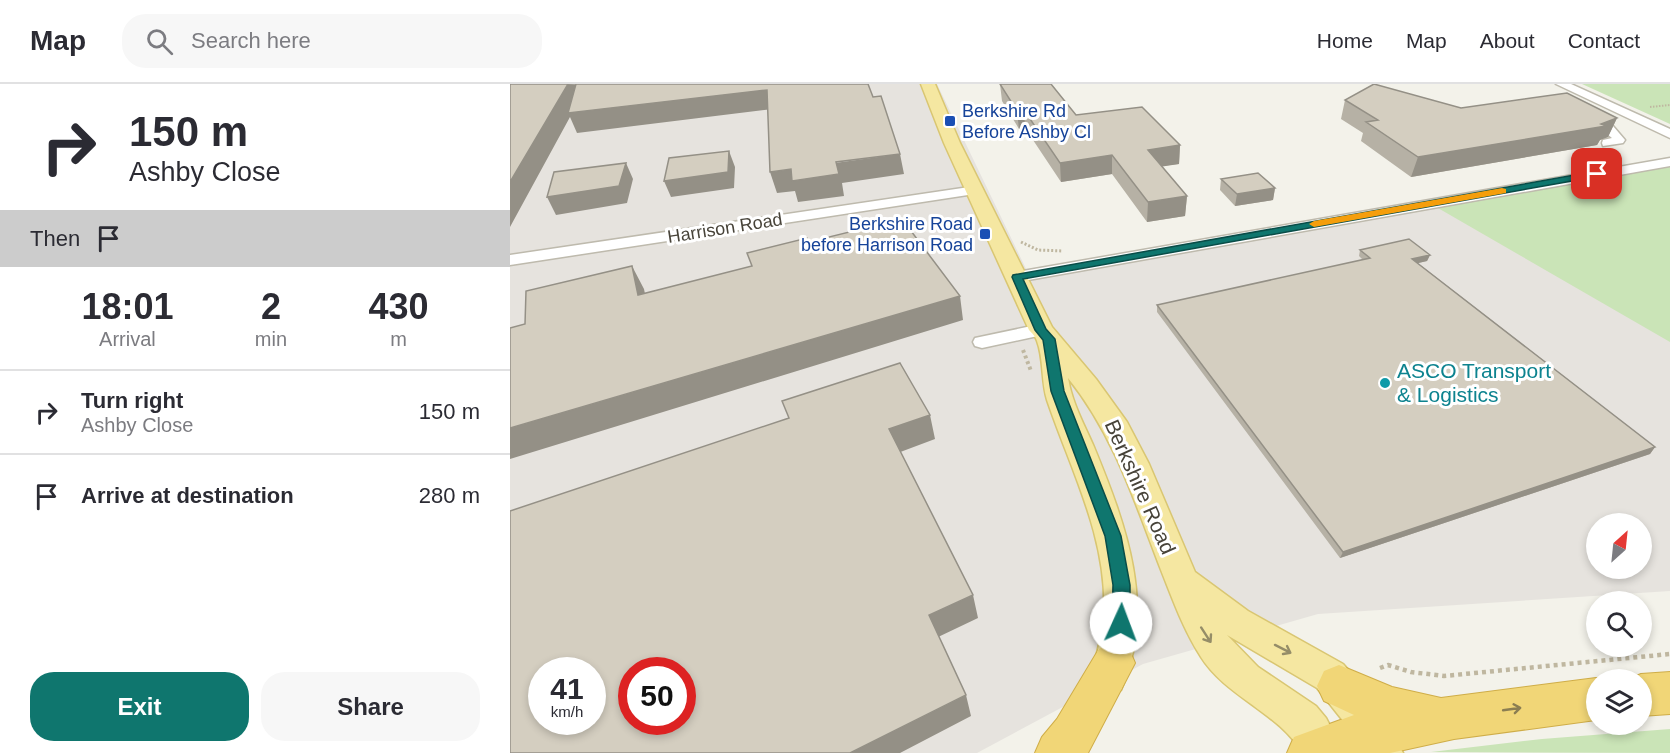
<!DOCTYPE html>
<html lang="en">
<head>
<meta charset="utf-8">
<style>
  body { margin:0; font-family:Arial,sans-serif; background:#f7f7f7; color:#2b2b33; height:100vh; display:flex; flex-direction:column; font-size:22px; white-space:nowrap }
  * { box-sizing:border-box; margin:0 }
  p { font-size:20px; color:#7c7c81 }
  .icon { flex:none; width:33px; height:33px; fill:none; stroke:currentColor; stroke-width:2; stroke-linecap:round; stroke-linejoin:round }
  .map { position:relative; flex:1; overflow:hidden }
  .panel { display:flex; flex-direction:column; background:#fff; width:510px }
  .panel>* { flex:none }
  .hud { background:#fff; color:#2b2b33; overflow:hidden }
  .needle { width:39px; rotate:27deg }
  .tools { position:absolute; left:1076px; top:429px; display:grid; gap:12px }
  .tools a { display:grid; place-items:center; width:66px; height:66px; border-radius:50%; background:#fff; box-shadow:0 3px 9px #0003; font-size:30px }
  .speed { position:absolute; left:18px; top:573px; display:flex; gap:12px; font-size:30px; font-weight:700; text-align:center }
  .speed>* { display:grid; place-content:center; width:78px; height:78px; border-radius:50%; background:#fff; box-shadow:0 3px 9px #0003; line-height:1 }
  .speed small { font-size:15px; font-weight:400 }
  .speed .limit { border:9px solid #d22; background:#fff; color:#111 }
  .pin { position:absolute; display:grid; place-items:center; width:51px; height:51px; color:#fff; margin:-26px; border-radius:12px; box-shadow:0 3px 9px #0006 }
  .me { position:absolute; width:66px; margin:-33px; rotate:2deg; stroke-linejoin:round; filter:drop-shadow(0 0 4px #0008) }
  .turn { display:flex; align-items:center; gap:21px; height:126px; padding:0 30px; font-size:27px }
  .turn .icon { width:78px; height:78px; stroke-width:2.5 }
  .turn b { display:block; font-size:42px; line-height:51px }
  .then { display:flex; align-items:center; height:57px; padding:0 30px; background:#0003; gap:12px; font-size:22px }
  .eta { display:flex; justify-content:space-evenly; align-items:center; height:102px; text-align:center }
  .eta b { font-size:36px; font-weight:700; line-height:42px }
  .button { display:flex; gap:12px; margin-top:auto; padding:12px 30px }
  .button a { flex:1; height:69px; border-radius:24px; background:#0f766e; color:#fff; font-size:24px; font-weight:700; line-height:69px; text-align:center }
  .button a+a { background:#f7f7f7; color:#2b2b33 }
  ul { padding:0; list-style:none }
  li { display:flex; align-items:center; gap:18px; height:84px; padding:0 30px; border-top:2px solid #e1e1e2 }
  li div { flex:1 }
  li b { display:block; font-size:22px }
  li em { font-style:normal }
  header { display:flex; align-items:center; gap:36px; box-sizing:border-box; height:84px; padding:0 30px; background:#fff; border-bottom:2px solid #e1e1e2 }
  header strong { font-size:28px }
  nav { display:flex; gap:33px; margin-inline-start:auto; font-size:21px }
  .search { width:420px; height:54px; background:#f7f7f7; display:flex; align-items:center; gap:15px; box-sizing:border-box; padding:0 21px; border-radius:24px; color:#7c7c81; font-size:22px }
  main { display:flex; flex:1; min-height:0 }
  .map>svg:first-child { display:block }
  .industrial { fill:#e6e3de; fill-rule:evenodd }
  .green { fill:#cae4b7 }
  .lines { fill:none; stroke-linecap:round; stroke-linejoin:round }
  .minor-casing { stroke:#bebaad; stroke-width:3 }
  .major-casing { stroke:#d9c672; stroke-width:3 }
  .highway-casing { stroke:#cfad48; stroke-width:2 }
  .path-far3 { stroke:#bfb7a0; stroke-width:2; stroke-dasharray:1.5 1.5; stroke-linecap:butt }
  .path-far2 { stroke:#bfb7a0; stroke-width:3; stroke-dasharray:2 2; stroke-linecap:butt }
  .path-far1 { stroke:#bfb7a0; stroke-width:4; stroke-dasharray:3 3; stroke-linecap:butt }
  .path { stroke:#bfb7a0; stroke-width:4.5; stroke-dasharray:4 4; stroke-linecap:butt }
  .minor { fill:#fff; fill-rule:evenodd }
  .major { fill:#f5e7a1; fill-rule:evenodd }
  .highway { fill:#f1d677; fill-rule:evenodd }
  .wall { fill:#b6b1a5 }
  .shaded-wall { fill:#949086 }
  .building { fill:#d4cec0; stroke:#949086; stroke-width:1.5; fill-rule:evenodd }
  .oneway { stroke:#958d68 }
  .oneway2 { stroke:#8b7e52 }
  .route { fill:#0f766e; stroke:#0a4d48; stroke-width:1.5 }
  .slow { fill:#f59e0b }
  .transit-dot { fill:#1a4fb4; stroke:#fff; stroke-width:2 }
  .culture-dot { fill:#0f9aa8; stroke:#fff; stroke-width:2 }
  .labels { text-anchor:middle; stroke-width:6; stroke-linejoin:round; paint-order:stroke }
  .far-transit-label { font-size:18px; fill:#164399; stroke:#fff; text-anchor:start }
  .far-street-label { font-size:18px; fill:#474339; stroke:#fff }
  .culture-label { font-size:21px; fill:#0d838f; stroke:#fff; text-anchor:start }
  .street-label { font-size:21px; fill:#474339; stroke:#fff }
</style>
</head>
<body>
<header>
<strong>Map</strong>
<div class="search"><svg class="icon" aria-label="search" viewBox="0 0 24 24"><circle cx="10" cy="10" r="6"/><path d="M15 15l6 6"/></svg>Search here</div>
<nav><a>Home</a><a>Map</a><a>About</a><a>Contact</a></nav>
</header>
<main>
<section class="panel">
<div class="hud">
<div class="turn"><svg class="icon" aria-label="right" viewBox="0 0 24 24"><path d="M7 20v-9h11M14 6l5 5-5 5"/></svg><div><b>150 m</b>Ashby Close</div></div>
<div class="then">Then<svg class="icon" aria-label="arrive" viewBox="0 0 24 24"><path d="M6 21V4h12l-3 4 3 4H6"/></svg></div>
</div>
<div class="eta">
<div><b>18:01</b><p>Arrival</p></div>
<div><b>2</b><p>min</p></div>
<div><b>430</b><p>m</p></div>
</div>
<ul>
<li><svg class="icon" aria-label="right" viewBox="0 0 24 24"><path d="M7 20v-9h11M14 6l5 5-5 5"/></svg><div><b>Turn right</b><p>Ashby Close</p></div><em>150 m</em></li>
<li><svg class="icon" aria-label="arrive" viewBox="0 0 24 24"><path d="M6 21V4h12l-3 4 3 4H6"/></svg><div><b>Arrive at destination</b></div><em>280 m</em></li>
</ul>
<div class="button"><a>Exit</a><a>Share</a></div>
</section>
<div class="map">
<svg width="1160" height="669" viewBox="0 0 1160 669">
  <rect width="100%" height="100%" fill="#f3f2ea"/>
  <!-- industrial -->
  <path class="industrial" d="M0,0h427l92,191 402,-72 239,138v250l-352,23 -175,50 -166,89h-467zM1086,440h45v44h-45zM32,586h50v52h-50zM122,586h50v52h-50z"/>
  <!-- green -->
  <path class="green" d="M1072,0h88v40z
    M1160,78v180l-239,-138z
    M1160,645v24l-239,-1 111,-13z"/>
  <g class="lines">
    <!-- minor casing -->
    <g class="minor-casing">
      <path id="minor" d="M1046,0h15l99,45v9z
        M1075,29l28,13 12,14 -2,3 -20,3 -1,-3 1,-3 9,-2 -12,-10 -19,-8 -2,-3z
        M1160,74v8l-653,116 -8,-5 8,-5z
        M466,102l5,1 2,3 -2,3 -471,72v-10z
        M531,240l6,2 3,4 -3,4 -65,14 -7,-2 -2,-4 2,-4z"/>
    </g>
    <!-- major casing -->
    <g class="major-casing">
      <path id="major" d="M411,0h14l25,59 92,184 44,52 31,43 22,42 46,108 53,39 95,53 33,37 27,52h-41l-14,-26 -31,-39 -90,-53 31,32 58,39 10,12 18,35h-42c-21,-39 -76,-56 -101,-96 -18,-28 -28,-57 -40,-87 -26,-67 -47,-135 -93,-192 4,25 16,46 26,69 32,78 63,161 27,243l-13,6 -13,-6 -5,-12c6,-20 12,-41 14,-62 4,-78 -33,-145 -57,-216 -6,-19 -3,-41 -10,-59 -1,-4 -5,-8 -8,-11l-85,-187z"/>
    </g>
    <!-- highway casing -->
    <g class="highway-casing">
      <path id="highway" d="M604,559l15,6 6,14 -46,88 -1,2h-53l7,-16 15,-18 42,-70z
        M829,581l53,22 49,11 155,-20 5,2h-5v40l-142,19 -64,14h-103l7,-16 60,-22 -30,-14 -7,-15 7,-15z
        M1160,588v42l-29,2v-36h-14l14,-6z"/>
    </g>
    <!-- path-far3 -->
    <path class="path-far3" d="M1140,23l20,-2"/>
    <!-- path-far2 -->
    <path class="path-far2" d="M511,158l17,8 25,1"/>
    <!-- path-far1 -->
    <path class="path-far1" d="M513,266l8,21"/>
    <!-- path -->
    <path class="path" d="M870,584l8,-3 23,7 33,4 226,-22"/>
    <!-- minor -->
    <use href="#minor" class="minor"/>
    <!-- major -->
    <use href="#major" class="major"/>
    <!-- highway -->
    <use href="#highway" class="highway"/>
  </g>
  <!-- wall -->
  <path class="wall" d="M490,0l76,31 104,30 -1,19 -18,2 26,30 -2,20 -38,6 -35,-48 -51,8 -36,-54 -6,1 -17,-28z
    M835,16l116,8 156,10 -9,19 -8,3 -3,5 -186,32 -50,-36 2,-8 -22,-14z
    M711,95l54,9 -2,12 -38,6 -15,-16z
    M850,166l70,5 -3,6 -9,2 237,184 -5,7 -310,104 -183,-246v-7l206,-45 -4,-4z"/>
  <!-- shaded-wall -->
  <path class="shaded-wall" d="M58,0l199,6 6,19 -196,24 -7,-16 -60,110v-45z
    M514,26l1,18 -6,1 -2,-18z
    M1107,34l-9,19 -8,3 -3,5 -186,32 7,-20 183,-33z
    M670,61l-1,19 -33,5 2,-19z
    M219,67l6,16 -1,21 -63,9 -7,-16z
    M390,70l4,20 -62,9 2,13 -46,6 -3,-11 -18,2 -7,-21z
    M602,71v19l-51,8 -1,-19z
    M116,79l7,16 -6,24 -71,12 -9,-18z
    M765,104l-2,12 -38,6 2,-12z
    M677,112l-2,20 -38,6 1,-20z
    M920,171l-3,6 -17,4 2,-6z
    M122,182l12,23 6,29 -12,-23z
    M450,212l3,24 -453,139v-31z
    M420,331l5,24 -40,15 -6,-25z
    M1145,363l-5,7 -310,104 3,-6z
    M463,511l5,23 -42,20 -7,-23z
    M456,611l5,21 -71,37h-50z"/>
  <!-- building -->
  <path class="building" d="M0,0h58l-58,98z
    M66,0h292l5,13 8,-1 19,58 -64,8 3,12 -47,7 -1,-12 -21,3 -3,-82 -199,23z
    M490,0h51l25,31 66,-8 38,38 -32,5 39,46 -39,6 -36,-47 -52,8 -36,-53 -7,1z
    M864,0l87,24 106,-15 50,25 -16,6 5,2 -188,31 -52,-35 12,-2 -33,-20z
    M219,67l-1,21 -64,9 5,-23z
    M116,79l-7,23 -72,11 7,-25z
    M748,89l17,15 -38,6 -16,-15z
    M392,135l58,77 -450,132v-100l15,-4 1,-33 106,-25 6,29 114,-29 -5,-13 60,-15 2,4z
    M899,155l21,16 -18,4 243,188 -312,105 -186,-247 213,-47 -10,-8z
    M390,279l30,52 -41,14 84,166 -44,20 37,80 -116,58h-340v-242l279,-93 -7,-17zM32,586h50v52h-50zM122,586h50v52h-50z"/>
  <!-- one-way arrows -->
  <defs><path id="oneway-shaft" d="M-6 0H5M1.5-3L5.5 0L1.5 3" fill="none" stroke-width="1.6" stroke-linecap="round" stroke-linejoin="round" transform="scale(1.5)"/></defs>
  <g class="oneway">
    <use href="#oneway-shaft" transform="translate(696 551) rotate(57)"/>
    <use href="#oneway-shaft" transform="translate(773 565) rotate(27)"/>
  </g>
  <use class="oneway2" href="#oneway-shaft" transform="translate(1002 625) rotate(-8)"/>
  <!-- route -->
  <path class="route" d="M1087,87l3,1v4l-577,103 23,50 9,10 9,52 57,145 9,49v38l-3,6 -6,2 -6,-2 -3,-6 1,-38 -8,-49 -54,-145 -8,-51 -8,-10 -23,-53 1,-2z"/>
  <!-- slow -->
  <path class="slow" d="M992,104l4,1v4l-192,34 -5,-3 5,-3z"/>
  <!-- markers -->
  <g class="transit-dot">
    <rect x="434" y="31" width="12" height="12" rx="3"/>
    <rect x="469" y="144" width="12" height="12" rx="3"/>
  </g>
  <circle class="culture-dot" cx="875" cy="299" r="6"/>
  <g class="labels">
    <!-- far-transit labels -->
    <g class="far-transit-label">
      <text x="452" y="33">Berkshire Rd<tspan x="452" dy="21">Before Ashby Cl</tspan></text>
      <text x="463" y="146" text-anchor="end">Berkshire Road<tspan x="463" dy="21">before Harrison Road</tspan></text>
    </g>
    <!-- far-street labels -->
    <g class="far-street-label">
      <text transform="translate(215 144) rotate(-9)" y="6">Harrison Road</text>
    </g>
    <!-- culture labels -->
    <g class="culture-label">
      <text x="887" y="294">ASCO Transport<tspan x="887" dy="24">&amp; Logistics</tspan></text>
    </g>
    <!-- street labels -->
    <g class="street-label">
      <text transform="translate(630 403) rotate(66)" y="7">Berkshire Road</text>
    </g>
  </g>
</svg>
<div class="tools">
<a><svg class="needle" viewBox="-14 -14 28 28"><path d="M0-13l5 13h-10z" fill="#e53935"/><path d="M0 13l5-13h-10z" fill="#7c7c81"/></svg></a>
<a><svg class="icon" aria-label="search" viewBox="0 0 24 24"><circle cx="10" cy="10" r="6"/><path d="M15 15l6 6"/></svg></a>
<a><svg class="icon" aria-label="layers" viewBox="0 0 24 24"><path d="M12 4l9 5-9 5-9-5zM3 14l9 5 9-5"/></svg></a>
</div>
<div class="speed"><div>41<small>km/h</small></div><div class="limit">50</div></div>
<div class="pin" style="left:1087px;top:90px;background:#d93025"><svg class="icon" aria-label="arrive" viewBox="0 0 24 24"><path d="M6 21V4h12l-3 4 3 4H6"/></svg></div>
<svg class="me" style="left:611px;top:539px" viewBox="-20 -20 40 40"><circle r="19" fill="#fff"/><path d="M0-13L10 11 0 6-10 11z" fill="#0f766e"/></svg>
</div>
</main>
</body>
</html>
